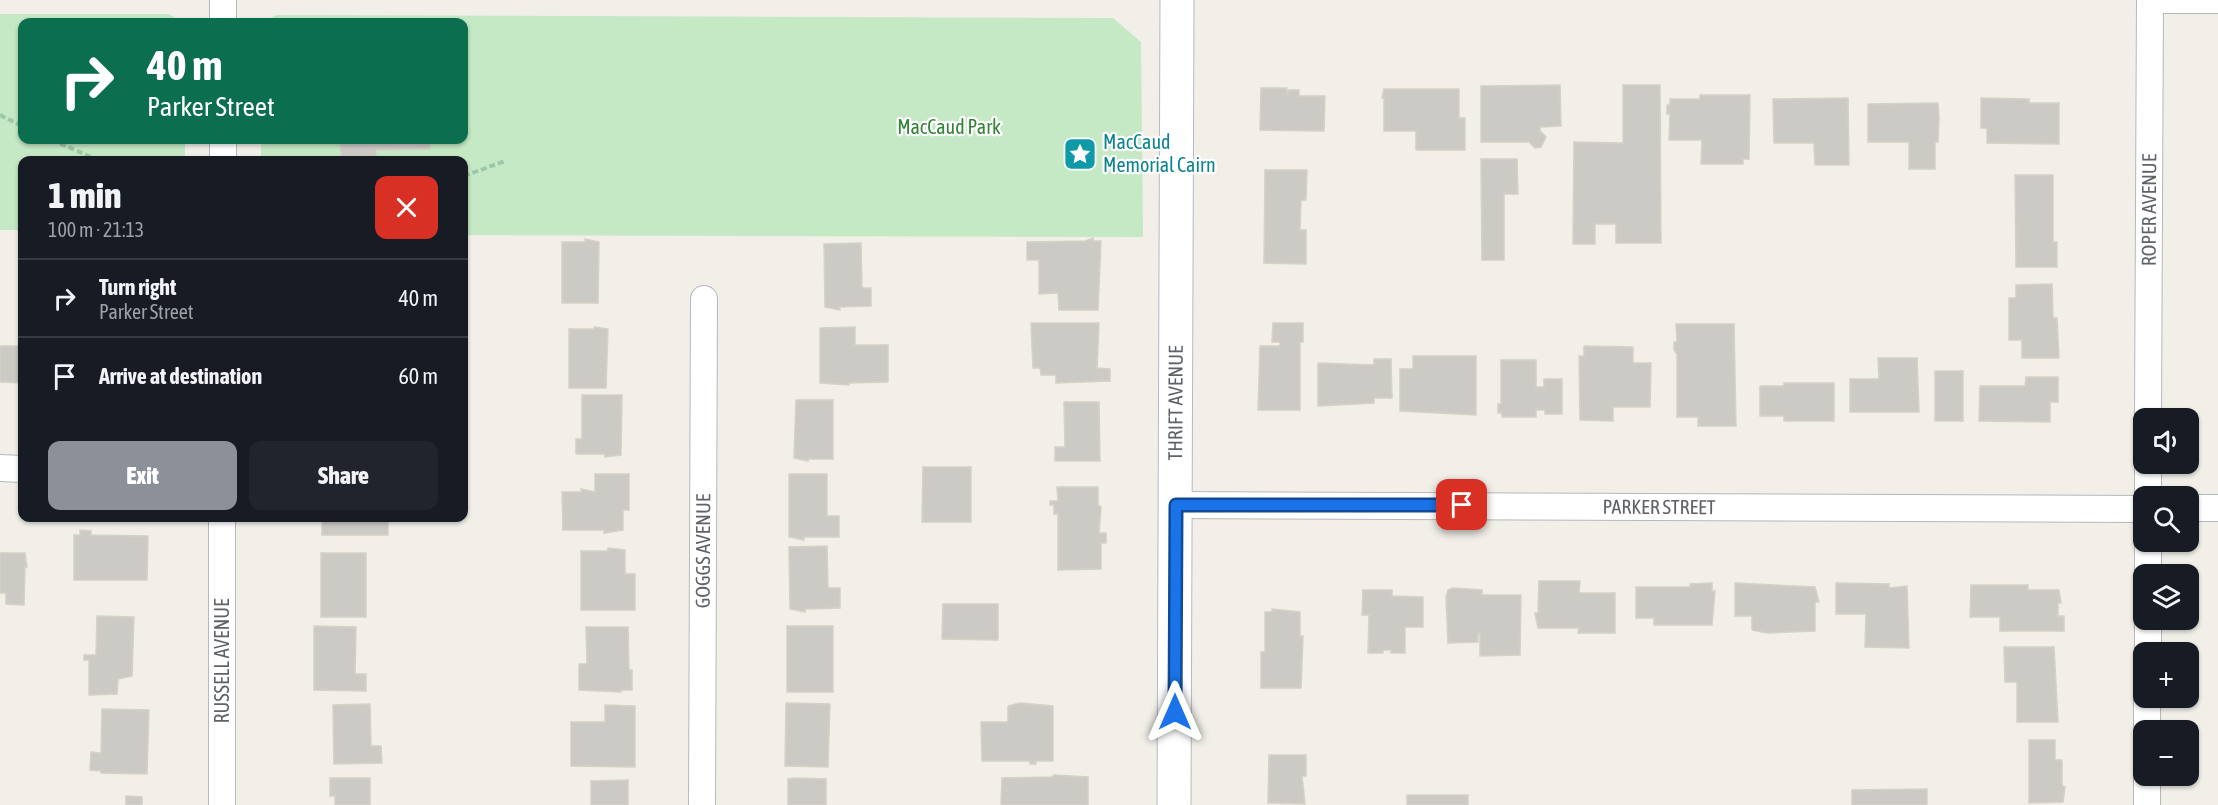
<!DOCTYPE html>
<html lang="en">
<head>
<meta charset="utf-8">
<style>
  body { margin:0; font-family:"Asap Condensed",sans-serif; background:#20242c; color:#f1f3f6; height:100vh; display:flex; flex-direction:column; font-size:22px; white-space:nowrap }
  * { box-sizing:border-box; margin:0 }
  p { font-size:20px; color:#9ea1a6 }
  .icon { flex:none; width:33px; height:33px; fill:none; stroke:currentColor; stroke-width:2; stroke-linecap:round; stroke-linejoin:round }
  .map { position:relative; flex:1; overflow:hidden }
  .sheet { position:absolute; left:18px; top:156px; width:450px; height:366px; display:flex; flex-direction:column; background:#171b24; border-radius:12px; box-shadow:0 2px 4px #0004 }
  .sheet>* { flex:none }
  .top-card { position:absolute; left:18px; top:18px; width:450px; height:126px; border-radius:12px; box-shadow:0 2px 4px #0004; background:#0b6e4f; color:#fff; overflow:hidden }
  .buttons { position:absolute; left:2133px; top:408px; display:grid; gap:12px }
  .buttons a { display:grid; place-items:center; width:66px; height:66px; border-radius:12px; background:#171b24; box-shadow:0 2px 4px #0004; font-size:30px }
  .pin { position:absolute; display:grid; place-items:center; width:51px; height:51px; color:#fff; margin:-26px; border-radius:12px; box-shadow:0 3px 9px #0006 }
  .me { position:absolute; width:66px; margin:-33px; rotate:0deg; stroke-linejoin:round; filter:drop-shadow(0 0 4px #0008) }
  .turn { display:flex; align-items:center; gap:21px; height:126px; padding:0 30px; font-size:27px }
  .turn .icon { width:78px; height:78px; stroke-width:2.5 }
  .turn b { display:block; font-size:42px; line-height:51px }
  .round { display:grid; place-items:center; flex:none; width:63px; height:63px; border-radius:12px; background:#20242c }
  .summary { display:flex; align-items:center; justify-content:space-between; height:102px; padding:0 30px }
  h1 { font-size:36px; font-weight:800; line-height:45px }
  .action { display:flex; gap:12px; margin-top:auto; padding:12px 30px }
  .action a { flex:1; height:69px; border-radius:12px; background:#8c9099; color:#fff; font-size:24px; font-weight:800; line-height:69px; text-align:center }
  .action a+a { background:#20242c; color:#f1f3f6 }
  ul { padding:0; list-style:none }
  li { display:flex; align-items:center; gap:18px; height:78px; padding:0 30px; border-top:2px solid #363941 }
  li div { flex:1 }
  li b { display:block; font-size:22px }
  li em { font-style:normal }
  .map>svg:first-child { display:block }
  .green { fill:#c5e8c5 }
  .building { fill:#cccac5; stroke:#d6d1c6; stroke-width:1.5 }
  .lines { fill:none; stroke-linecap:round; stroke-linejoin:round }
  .street-casing { stroke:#b5b8bc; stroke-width:28 }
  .secondary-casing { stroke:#b6babf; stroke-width:35 }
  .path { stroke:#9cc7a9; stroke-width:4; stroke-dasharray:6 3; stroke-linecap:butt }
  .street { stroke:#fff; stroke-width:26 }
  .secondary { stroke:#fff; stroke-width:33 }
  .route-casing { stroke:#114b97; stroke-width:15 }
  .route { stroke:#1a73e8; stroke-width:10 }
  .labels { text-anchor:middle; stroke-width:4.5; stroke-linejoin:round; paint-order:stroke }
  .park-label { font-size:20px; fill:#348238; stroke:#fff }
  .culture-label { font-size:20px; fill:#0d838f; stroke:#fff; text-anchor:start }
  .street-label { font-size:20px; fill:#5f6368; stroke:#fff }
</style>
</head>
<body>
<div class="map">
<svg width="2218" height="805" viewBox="0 0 2218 805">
  <rect width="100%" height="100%" fill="#f1efe8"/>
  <!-- green -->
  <path class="green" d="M0,14h169l12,8h-159v118h163v20h-163v70h-22z
    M276,15l837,3 28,24 2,195 -679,-2v-75h-203v-20h203v-118h-199z"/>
  <!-- building -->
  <path class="building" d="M1560,85l1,41 -21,1v4l6,6 -5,10 -6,1 -6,-6h-48v-56z
    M1623,85h37l1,158h-45v-19h-21v20h-22l1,-102 49,1z
    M1261,88h26v7l2,-5h10v6h26l-1,35 -64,-1z
    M1384,89h75v29h6v32h-49v-19h-32v-33h-2z
    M1700,95h50l-1,64h-6v5h-42l1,-24h-33l1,-26h-3v-9h3v-6h30z
    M1848,98l1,67h-34l-1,-22h-40l-1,-44z
    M1981,98l48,1v4h30v41l-72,-1v-15h-6z
    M1938,103l1,15 -1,24h-3v27h-26v-27h-41v-38z
    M340,140h90v9l-54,1v6h-35z
    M1481,159h36l1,35h-14v66h-22z
    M1265,170h42l-1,30h-5l-1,30h6v34l-42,-1z
    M2015,175h38v67h4v25h-41z
    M1093,238v3h8l-3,69h-39l-1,-17 -19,1v-34h-12v-18l59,-1z
    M585,239l14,3 -1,61h-36v-61h23z
    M861,243l1,45h9v18l-32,1 1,3 -15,-3 -1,-63z
    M2052,284l1,34h4l2,40h-37v-18h-13v-42h7v-13z
    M1031,323h68l-2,45 13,1v12l-54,2v-8h-15l-1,-7h-7z
    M1273,323h30v19h-3v68h-42l2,-64h20v-4h-8z
    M1676,324h58l2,102h-38v-9h-21v-63l-3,-4v-8h3z
    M594,327l14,2 -2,59h-37v-59h25z
    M855,327v18h33v37l-39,1v2l-29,-2v-55z
    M0,346h22v37l-22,-1z
    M1584,346l49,1v16h18l-1,44h-37v14l-33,-1 -1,-64h5z
    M1413,356h63v59l-76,-4v-42h13z
    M1878,358h39l2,54h-69v-33h29z
    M1374,359h17l1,39h-18v5l-56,3v-43l56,2z
    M1501,360h35v27h8v-8h18v35h-17v-4h-9v7h-34v-4h-4v-9h3z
    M1935,371h28v50h-28z
    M2026,377h32v25h-8v20l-71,-1 1,-35h45z
    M1784,383h50v38h-50v-5h-24v-30h24z
    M582,395h40l-1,60 -16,2v-3h-29v-15h6z
    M796,400h37v59h-25v2l-14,-3z
    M1064,402h35l1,59h-45v-14h10z
    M923,467h48v55h-49z
    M595,474h34v36h-6v20l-19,3v-3h-41l-1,-38h19v-3l14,3z
    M789,474h38v42h12v21h-35v3l-15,-3z
    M1057,487h41v18l3,2 -2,26h7v10h-5v26l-43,1v-56h-4v-9h-4v-4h8z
    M322,518h66v17h-66z
    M80,530l11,1v4l57,1 -1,44h-73v-45h6z
    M827,546l1,42h12v20l-35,1v3l-15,-3 -1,-62z
    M608,548l17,2v24h10v36h-54v-59h27z
    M0,553h25l2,14h-2l-1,38 -18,-1v-11h-6z
    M321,553h45v64h-45z
    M1539,581h41l-1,12h36v40h-37l1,-5h-41l-3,-15h3z
    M1712,583v8h3l-3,34h-58v-7h-18v-31h54v-3z
    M1735,583l80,4 4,15h-4v29l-48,2 -15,-3v-14h-17z
    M1836,583l53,1v4l18,-2 2,62 -44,-1 1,-33h-30z
    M1971,585h57v5h31l2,13h-3v13h6v15h-64v-14h-30z
    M1453,588l29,2v5h39l-1,60 -40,1v-23h-2v9l-30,1 -2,-46 2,-7z
    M1363,590h29v6l31,1v30h-18v26h-14v-3h-8v3h-15l1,-38h-7z
    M943,604h55v36l-56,-1z
    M1272,609l28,3v24h3l-2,52h-40v-36h4v-40h7z
    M97,616l37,1 -2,59 -14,3 -1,15 -28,1v-35h-5v-5h12z
    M314,626l42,1 -1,47h11v17l-52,-1z
    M787,626h46v66h-46z
    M586,627h42l1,43h3v20h-11v2l-42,-2v-26h8z
    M2004,647h50l4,75h-41v-40h-12z
    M786,703l44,1 -2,63 -43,-1z
    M1020,703l33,3v55h-17v3h-6v-3h-48l-1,-39h27v-16z
    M370,704l1,42h10l1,17 -48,1 -1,-59z
    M605,705l30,1v61l-64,-1v-44h34z
    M102,709l47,1 -2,64 -46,-1v-2l-11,-1 1,-18 10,1z
    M2029,740h26v20h7v26l3,1 -2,15 -34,1z
    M1269,755h37v21h-4l3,28 -37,-1z
    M1054,775l34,2v28h-87l1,-27 50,-1z
    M330,778h40v27h-35v-9h-5z
    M794,778l32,1v26h-38v-26z
    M628,780v25h-37v-24z
    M1927,789v16h-75v-15z
    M1407,795h61v10h-61z
    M126,796l16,1v8h-16z"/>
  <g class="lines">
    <!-- street casing -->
    <g class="street-casing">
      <g id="street">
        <path d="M2153,0h65"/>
        <path d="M223,22v-22"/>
        <path d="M223,160v-20"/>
        <path id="s1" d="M2148,418l2,-418"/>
        <path d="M0,468l22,1"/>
        <path d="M2148,496v-32"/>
        <path id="s2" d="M1175,505l969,4"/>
        <path d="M2188,508h30"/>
        <path d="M222,518v287"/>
        <path d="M2148,574v-32"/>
        <path d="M2148,652v-32"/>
        <path d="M2147,730v-32"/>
        <path id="s3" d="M702,805l2,-506"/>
        <path d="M2147,805v-29"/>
      </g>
    </g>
    <!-- secondary casing -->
    <g class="secondary-casing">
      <g id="secondary">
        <path id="s4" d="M1174,805l3,-805"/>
      </g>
    </g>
    <!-- path -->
    <path class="path" d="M0,115l22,11
      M52,140l46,20
      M464,176l41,-15"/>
    <!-- street -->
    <use href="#street" class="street"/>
    <!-- secondary -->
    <use href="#secondary" class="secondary"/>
  </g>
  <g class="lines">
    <!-- route casing -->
    <g class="route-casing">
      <path id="route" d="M1175,712l1,-207h286"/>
    </g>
    <!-- route -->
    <use href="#route" class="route"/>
  </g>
  <!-- icons -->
  <defs>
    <g id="sight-square" transform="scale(1.725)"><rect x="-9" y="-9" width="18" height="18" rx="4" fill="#0f9aa8" stroke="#fff"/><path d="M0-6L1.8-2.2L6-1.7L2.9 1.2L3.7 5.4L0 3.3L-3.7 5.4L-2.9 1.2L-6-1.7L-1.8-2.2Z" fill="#fff"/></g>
  </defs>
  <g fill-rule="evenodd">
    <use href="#sight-square" x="1080" y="154"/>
  </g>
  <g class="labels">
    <!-- park labels -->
    <g class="park-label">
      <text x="949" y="134">MacCaud Park</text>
    </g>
    <!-- culture labels -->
    <g class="culture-label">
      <text x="1103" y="149">MacCaud<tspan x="1103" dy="23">Memorial Cairn</tspan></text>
    </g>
    <!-- street labels -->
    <g class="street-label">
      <text dy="7" stroke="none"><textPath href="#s1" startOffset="208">ROPER AVENUE</textPath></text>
      <text dy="7" stroke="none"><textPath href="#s4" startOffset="402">THRIFT AVENUE</textPath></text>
      <text dy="7" stroke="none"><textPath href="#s2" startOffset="484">PARKER STREET</textPath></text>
      <text dy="7" stroke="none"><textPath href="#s3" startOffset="254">GOGGS AVENUE</textPath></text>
      <text transform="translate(222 661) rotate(-90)" y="7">RUSSELL AVENUE</text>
    </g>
  </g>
</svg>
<div class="buttons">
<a><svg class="icon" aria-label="sound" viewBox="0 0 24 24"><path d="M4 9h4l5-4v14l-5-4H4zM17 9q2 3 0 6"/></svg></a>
<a><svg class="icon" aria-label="search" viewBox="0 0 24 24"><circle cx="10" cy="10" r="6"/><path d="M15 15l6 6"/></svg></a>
<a><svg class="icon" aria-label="layers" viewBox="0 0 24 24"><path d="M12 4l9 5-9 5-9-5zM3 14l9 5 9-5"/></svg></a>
<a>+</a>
<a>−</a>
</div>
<div class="pin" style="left:1462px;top:505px;background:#d93025"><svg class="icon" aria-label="arrive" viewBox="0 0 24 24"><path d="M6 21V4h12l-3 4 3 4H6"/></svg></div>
<svg class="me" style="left:1175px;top:712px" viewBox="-20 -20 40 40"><path d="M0-17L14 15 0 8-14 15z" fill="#1a73e8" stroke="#fff" stroke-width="4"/></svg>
<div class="top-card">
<div class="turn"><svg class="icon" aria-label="right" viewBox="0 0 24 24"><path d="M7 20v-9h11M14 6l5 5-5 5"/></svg><div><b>40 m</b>Parker Street</div></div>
</div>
<section class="sheet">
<div class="summary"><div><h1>1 min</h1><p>100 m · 21:13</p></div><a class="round" style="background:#d93025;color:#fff"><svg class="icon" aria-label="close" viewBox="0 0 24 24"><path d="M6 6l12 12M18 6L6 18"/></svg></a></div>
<ul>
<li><svg class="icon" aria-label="right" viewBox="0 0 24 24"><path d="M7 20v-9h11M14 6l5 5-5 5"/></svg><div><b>Turn right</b><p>Parker Street</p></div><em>40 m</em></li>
<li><svg class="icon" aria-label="arrive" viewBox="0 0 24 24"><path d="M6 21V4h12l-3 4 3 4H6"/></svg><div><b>Arrive at destination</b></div><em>60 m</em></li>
</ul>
<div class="action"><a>Exit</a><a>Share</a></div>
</section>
</div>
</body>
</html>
